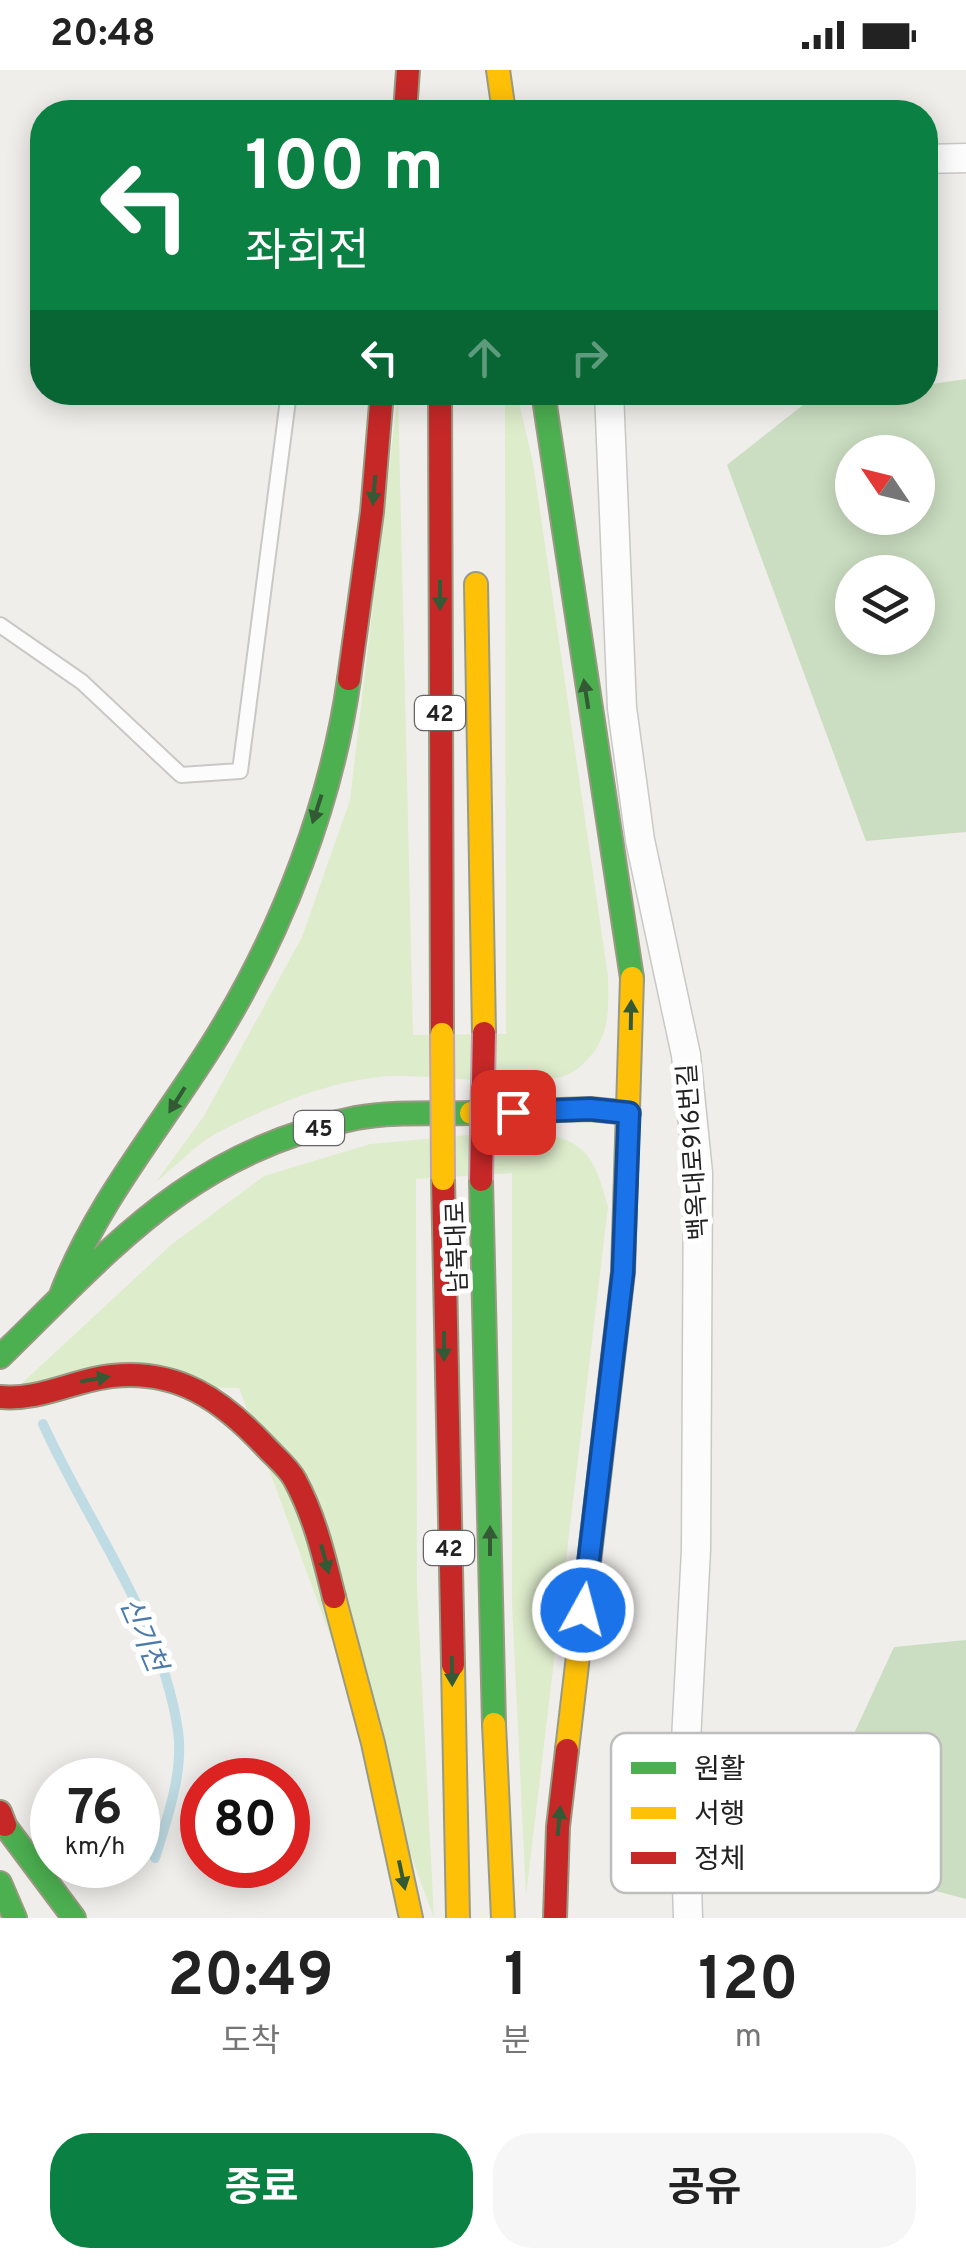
<!DOCTYPE html>
<html lang="ko">
<head>
<meta charset="utf-8">
<style>
  body { margin:0; font-family:Overpass,"Noto Sans KR",sans-serif; background:#f6f6f6; color:#222; height:100vh; display:flex; flex-direction:column; font-size:38px; white-space:nowrap }
  * { box-sizing:border-box; margin:0 }
  p { font-size:32px; color:#767676 }
  .icon { flex:none; width:55px; height:55px; fill:none; stroke:currentColor; stroke-width:2; stroke-linecap:round; stroke-linejoin:round }
  .map { position:relative; height:1848px; overflow:hidden }
  .panel { display:flex; flex-direction:column; background:#fff; flex:1 }
  .panel>* { flex:none }
  .guide { position:absolute; left:30px; top:30px; width:908px; height:305px; border-radius:40px; box-shadow:0 5px 25px #0003; background:#0b8043; color:#fff; overflow:hidden }
  .needle { width:65px; rotate:305deg }
  .tools { position:absolute; left:835px; top:365px; display:grid; gap:20px }
  .tools a { display:grid; place-items:center; width:100px; height:100px; border-radius:50%; background:#fff; box-shadow:0 5px 25px #0003; font-size:50px }
  .speed { position:absolute; left:30px; top:1688px; display:flex; gap:20px; font-size:50px; font-weight:700; text-align:center }
  .speed>* { display:grid; place-content:center; width:130px; height:130px; border-radius:50%; background:#fff; box-shadow:0 5px 25px #0003; line-height:1 }
  .speed small { font-size:25px; font-weight:400 }
  .speed .limit { border:15px solid #d22; background:#fff; color:#111 }
  .pin { position:absolute; display:grid; place-items:center; width:85px; height:85px; color:#fff; margin:-42px; border-radius:20px; box-shadow:0 5px 15px #0006 }
  .me { position:absolute; width:110px; margin:-55px; rotate:7deg; stroke-linejoin:round; filter:drop-shadow(0 0 8px #0008) }
  .turn { display:flex; align-items:center; gap:35px; height:210px; padding:0 50px; font-size:45px }
  .turn .icon { width:130px; height:130px; stroke-width:2.5 }
  .turn b { display:block; font-size:70px; line-height:85px }
  .lanes { display:flex; align-items:center; height:95px; padding:0 50px; background:#0003; justify-content:center; gap:50px; direction:ltr }
  .lanes .off { opacity:.35 }
  .eta { display:flex; justify-content:space-evenly; align-items:center; height:170px; text-align:center }
  .eta b { font-size:60px; font-weight:700; line-height:70px }
  .button { display:flex; gap:20px; margin-top:auto; padding:20px 50px }
  .button a { flex:1; height:115px; border-radius:40px; background:#0b8043; color:#fff; font-size:40px; font-weight:700; line-height:115px; text-align:center }
  .button a+a { background:#f6f6f6; color:#222 }
  .status { display:flex; justify-content:space-between; align-items:center; height:70px; padding:0 50px; background:#fff; direction:ltr }
  .status svg { height:28px; fill:currentColor }
  .map>svg:first-child { display:block }
  .grass { fill:#ddeccb }
  .forest { fill:#cbdec1; fill-rule:evenodd }
  .lines { fill:none; stroke-linecap:round; stroke-linejoin:round }
  .stream { stroke:#bfdbe3; stroke-width:10 }
  .lane-casing { stroke:#c9c8c7; stroke-width:18 }
  .street-casing { stroke:#c9c8c7; stroke-width:31 }
  .fast-casing { stroke:#999a82; stroke-width:26 }
  .slow-casing { stroke:#999a82; stroke-width:26 }
  .jam-casing { stroke:#999a82; stroke-width:26 }
  .lane { stroke:#fdfcfc; stroke-width:14 }
  .street { stroke:#fdfcfc; stroke-width:28 }
  .fast { stroke:#4caf50; stroke-width:22 }
  .slow { stroke:#ffc107; stroke-width:22 }
  .jam { stroke:#c62828; stroke-width:22 }
  .slow-bridge-casing { stroke:#c5a2ac; stroke-width:26; stroke-linecap:butt }
  .jam-bridge-casing { stroke:#c5a2ac; stroke-width:26; stroke-linecap:butt }
  .slow-bridge { stroke:#ffc107; stroke-width:22 }
  .jam-bridge { stroke:#c62828; stroke-width:22 }
  .oneway { fill:#335a34 }
  .route-casing { stroke:#114b97; stroke-width:25 }
  .route { stroke:#1a73e8; stroke-width:18 }
  .labels { text-anchor:middle; stroke-width:10; stroke-linejoin:round; paint-order:stroke }
  .shield { fill:#fff; stroke:#646464; stroke-width:2.5 }
  .shield-label { font-size:22px; font-weight:bold; fill:#222 }
  .street-label { font-size:25px; fill:#222; stroke:#fff }
  .water-label { font-size:28px; font-style:italic; fill:#4a7aab; stroke:#fff }
  .key { fill:#fff; stroke:#bdbdbd; stroke-width:2.5 }
  .key-label { font-size:28px; fill:#222 }
</style>
</head>
<body>
<div class="status"><b>20:48</b><svg viewBox="0 0 49 12"><path d="M0 12V9h3v3zM5 12V6h3v6zM10 12V3h3v9zM15 12V0h3v12zM26 1h20v11H26zM47 4h2v5h-2z"/></svg></div>
<div class="map">
<svg width="966" height="1848" viewBox="0 0 966 1848">
  <rect width="100%" height="100%" fill="#f0eeeb"/>
  <!-- grass -->
  <path class="grass" d="M398,323l15,642 93,-1 -1,-641h12l16,70 75,513c1,39 2,68 -32,94 -31,24 -153,1 -197,7 -56,6 -114,31 -164,57 -21,12 -40,33 -59,48l48,-66 98,-179 48,-137z
    M512,1061c64,5 80,11 96,76l-82,689 -14,-292v-431l-96,6 1,408 17,331 -195,-530 -218,-4 151,-140 92,-68 106,-32z"/>
  <!-- forest -->
  <path class="forest" d="M966,309v453l-100,9 -139,-376 76,-60 79,-12 43,-1v-7zM852,382h66v66h-66zM852,502h66v66h-66z
    M966,1570v259l-49,-13 -45,-84 -33,-36 55,-119z"/>
  <g class="lines">
    <!-- stream -->
    <path class="stream" d="M43,1354c45,100 119,196 135,307 6,40 -11,88 -23,127"/>
    <!-- lane casing -->
    <g class="lane-casing">
      <path id="lane" d="M0,555l82,57 99,93 59,-4 49,-379"/>
    </g>
    <!-- street casing -->
    <g class="street-casing">
      <path id="street" d="M925,89l41,-1
        M609,322l13,316 18,132 46,215 12,118 -2,377 -12,229 4,139"/>
    </g>
    <!-- fast casing -->
    <g class="fast-casing">
      <path id="fast" d="M543,322l89,586
        M481,1110l13,544
        M61,1225c36,-95 105,-174 157,-260 65,-106 114,-234 131,-356
        M0,1287c114,-111 192,-206 356,-239 37,-7 78,-4 115,-5
        M0,1749l74,99
        M0,1813l15,35"/>
    </g>
    <!-- slow casing -->
    <g class="slow-casing">
      <path id="slow" d="M498,0l6,42
        M476,514l8,449
        M471,1043l119,-4 39,4
        M334,1527l39,146 38,175
        M453,1595l5,253
        M494,1654l9,194
        M567,1680l56,-478 9,-294"/>
    </g>
    <!-- jam casing -->
    <g class="jam-casing">
      <path id="jam" d="M405,42l3,-42
        M440,322l2,642
        M349,609l23,-167 10,-120
        M443,1109l10,486
        M0,1327c39,4 74,-17 112,-21 66,-7 110,24 153,70 10,11 24,22 30,34 20,37 29,77 39,117
        M0,1742l5,13
        M555,1848l3,-91 9,-77"/>
    </g>
    <!-- lane -->
    <use href="#lane" class="lane"/>
    <!-- street -->
    <use href="#street" class="street"/>
    <!-- fast -->
    <use href="#fast" class="fast"/>
    <!-- slow -->
    <use href="#slow" class="slow"/>
    <!-- jam -->
    <use href="#jam" class="jam"/>
    <!-- slow-bridge casing -->
    <g class="slow-bridge-casing">
      <path id="slow-bridge" d="M442,964l1,145"/>
    </g>
    <!-- jam-bridge casing -->
    <g class="jam-bridge-casing">
      <path id="jam-bridge" d="M481,1110l3,-147"/>
    </g>
    <!-- slow-bridge -->
    <use href="#slow-bridge" class="slow-bridge"/>
    <!-- jam-bridge -->
    <use href="#jam-bridge" class="jam-bridge"/>
  </g>
  <!-- one-way arrows -->
  <defs><path id="oneway-solid" d="M-6-.8H1V-3.2L6.5 0L1 3.2V.8H-6Z" transform="scale(2.5)"/></defs>
  <g class="oneway">
    <use href="#oneway-solid" transform="translate(374 420) rotate(95)"/>
    <use href="#oneway-solid" transform="translate(440 525) rotate(90)"/>
    <use href="#oneway-solid" transform="translate(586 624) rotate(-99)"/>
    <use href="#oneway-solid" transform="translate(317 739) rotate(108)"/>
    <use href="#oneway-solid" transform="translate(631 945) rotate(-89)"/>
    <use href="#oneway-solid" transform="translate(177 1030) rotate(122)"/>
    <use href="#oneway-solid" transform="translate(444 1276) rotate(90)"/>
    <use href="#oneway-solid" transform="translate(95 1309) rotate(-10)"/>
    <use href="#oneway-solid" transform="translate(490 1471) rotate(-90)"/>
    <use href="#oneway-solid" transform="translate(325 1489) rotate(75)"/>
    <use href="#oneway-solid" transform="translate(452 1601) rotate(89)"/>
    <use href="#oneway-solid" transform="translate(559 1751) rotate(-85)"/>
    <use href="#oneway-solid" transform="translate(402 1805) rotate(78)"/>
  </g>
  <g class="lines">
    <!-- route casing -->
    <g class="route-casing">
      <path id="route" d="M513,1042l77,-3 39,4 -6,159 -40,338"/>
    </g>
    <!-- route -->
    <use href="#route" class="route"/>
  </g>
  <g class="labels">
    <!-- shield labels -->
    <g class="shield">
      <rect x="415" y="626" width="50" height="34" rx="8"/>
      <rect x="294" y="1041" width="50" height="34" rx="8"/>
      <rect x="424" y="1461" width="50" height="34" rx="8"/>
    </g>
    <g class="shield-label">
      <text x="440" y="651">42</text>
      <text x="319" y="1066">45</text>
      <text x="449" y="1486">42</text>
    </g>
    <!-- street labels -->
    <g class="street-label">
      <text transform="translate(692 1082) rotate(-94)" y="9">백옥대로916번길</text>
      <text transform="translate(456 1177) rotate(-92)" y="9">남북대로</text>
    </g>
    <!-- water labels -->
    <g class="water-label">
      <text transform="translate(144 1564) rotate(67)" y="10">신기천</text>
    </g>
  </g>
  <!-- legend -->
  <rect x="611" y="1663" width="330" height="160" rx="15" class="key"/>
  <rect x="631" y="1692" width="45" height="12" fill="#4caf50"/>
  <rect x="631" y="1737" width="45" height="12" fill="#ffc107"/>
  <rect x="631" y="1782" width="45" height="12" fill="#c62828"/>
  <g class="key-label">
    <text x="694" y="1708">원활</text>
    <text x="694" y="1753">서행</text>
    <text x="694" y="1798">정체</text>
  </g>
</svg>
<div class="tools">
<a><svg class="needle" viewBox="-14 -14 28 28"><path d="M0-13l5 13h-10z" fill="#e53935"/><path d="M0 13l5-13h-10z" fill="#767676"/></svg></a>
<a><svg class="icon" aria-label="layers" viewBox="0 0 24 24"><path d="M12 4l9 5-9 5-9-5zM3 14l9 5 9-5"/></svg></a>
</div>
<div class="speed"><div>76<small>km/h</small></div><div class="limit">80</div></div>
<div class="pin" style="left:513px;top:1042px;background:#d93025"><svg class="icon" aria-label="arrive" viewBox="0 0 24 24"><path d="M6 21V4h12l-3 4 3 4H6"/></svg></div>
<svg class="me" style="left:583px;top:1540px" viewBox="-20 -20 40 40"><circle r="17" fill="#1a73e8" stroke="#fff" stroke-width="3"/><path d="M0-11L8 9 0 5-8 9z" fill="#fff"/></svg>
<div class="guide">
<div class="turn"><svg class="icon" aria-label="left" viewBox="0 0 24 24"><path d="M17 20v-9H6M10 6l-5 5 5 5"/></svg><div><b>100 m</b>좌회전</div></div>
<div class="lanes"><svg class="icon" aria-label="left" viewBox="0 0 24 24"><path d="M17 20v-9H6M10 6l-5 5 5 5"/></svg><svg class="icon off" aria-label="ahead" viewBox="0 0 24 24"><path d="M12 20V5M6 11l6-6 6 6"/></svg><svg class="icon off" aria-label="right" viewBox="0 0 24 24"><path d="M7 20v-9h11M14 6l5 5-5 5"/></svg></div>
</div>
</div>
<section class="panel">
<div class="eta">
<div><b>20:49</b><p>도착</p></div>
<div><b>1</b><p>분</p></div>
<div><b>120</b><p>m</p></div>
</div>
<div class="button"><a>종료</a><a>공유</a></div>
</section>
</body>
</html>
